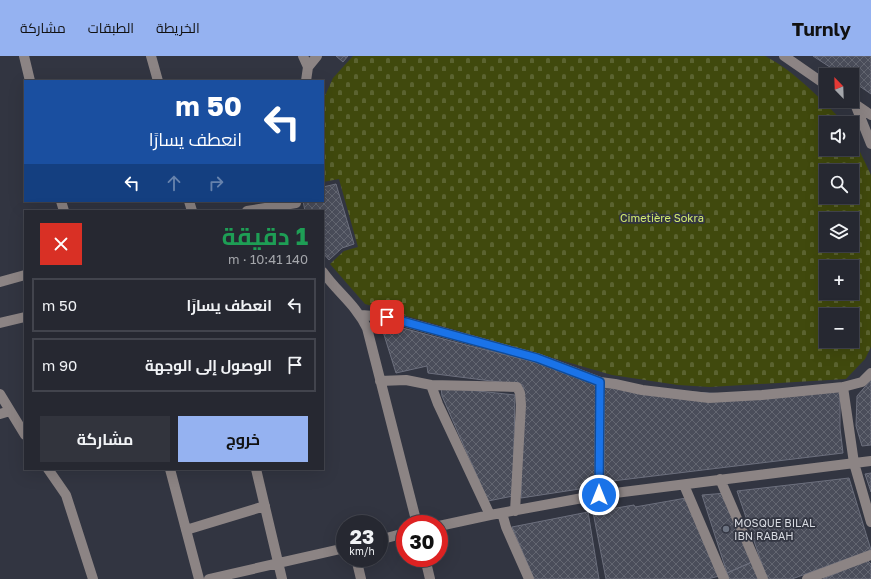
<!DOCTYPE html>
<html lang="ar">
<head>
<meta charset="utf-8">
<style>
  body { margin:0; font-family:"Golos Text",Cairo,sans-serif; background:#32343d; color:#f1f3f6; direction:rtl; height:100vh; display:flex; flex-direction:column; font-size:15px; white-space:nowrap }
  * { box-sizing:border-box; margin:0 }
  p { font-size:13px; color:#a4a6ab }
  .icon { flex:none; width:22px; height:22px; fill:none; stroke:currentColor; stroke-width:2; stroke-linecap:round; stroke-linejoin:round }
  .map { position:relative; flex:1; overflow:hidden; direction:ltr }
  .panel { position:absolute; left:24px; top:154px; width:300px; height:260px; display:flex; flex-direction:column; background:#262831; border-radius:0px; box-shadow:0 4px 16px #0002,0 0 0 1px #42444d; direction:rtl }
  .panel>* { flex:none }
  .top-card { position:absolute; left:24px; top:24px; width:300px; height:122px; border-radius:0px; box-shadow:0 4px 16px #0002,0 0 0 1px #42444d; direction:rtl; background:#1a4fa0; color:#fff; overflow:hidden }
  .needle { width:26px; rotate:337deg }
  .buttons { position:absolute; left:819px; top:12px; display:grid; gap:8px }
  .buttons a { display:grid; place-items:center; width:40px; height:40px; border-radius:0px; background:#262831; box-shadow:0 4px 16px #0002,0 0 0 1px #42444d; font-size:20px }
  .speed { position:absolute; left:336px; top:459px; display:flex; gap:8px; font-size:20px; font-weight:700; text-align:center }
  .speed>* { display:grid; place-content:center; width:52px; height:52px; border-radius:50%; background:#262831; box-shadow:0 4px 16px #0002,0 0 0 1px #42444d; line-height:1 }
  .speed small { font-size:10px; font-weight:400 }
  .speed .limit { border:6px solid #d22; background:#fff; color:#111 }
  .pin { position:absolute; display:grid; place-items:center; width:34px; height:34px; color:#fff; margin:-17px; border-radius:8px; box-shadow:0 2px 6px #0006 }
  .me { position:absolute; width:44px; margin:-22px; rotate:0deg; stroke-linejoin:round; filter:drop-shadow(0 0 3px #0008) }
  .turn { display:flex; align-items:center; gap:14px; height:84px; padding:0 16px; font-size:18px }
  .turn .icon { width:52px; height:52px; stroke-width:2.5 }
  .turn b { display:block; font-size:28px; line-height:34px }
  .lanes { display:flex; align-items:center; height:38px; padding:0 16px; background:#0003; justify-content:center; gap:20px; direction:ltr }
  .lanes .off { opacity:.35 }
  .round { display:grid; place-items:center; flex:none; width:42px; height:42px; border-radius:0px; background:#32343d }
  .head { display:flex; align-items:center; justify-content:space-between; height:68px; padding:0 16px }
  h1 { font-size:24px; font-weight:700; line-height:30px; color:#1e9e55 }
  .button { display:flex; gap:8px; margin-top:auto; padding:8px 16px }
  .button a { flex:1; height:46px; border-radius:0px; background:#95b2f1; color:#111; font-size:16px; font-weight:700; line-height:46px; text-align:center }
  .button a+a { background:#32343d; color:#f1f3f6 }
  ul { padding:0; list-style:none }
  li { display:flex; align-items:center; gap:12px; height:54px; margin:0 8px 6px; padding:0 8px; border:2px solid #42444d; border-radius:0px }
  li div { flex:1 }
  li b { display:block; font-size:15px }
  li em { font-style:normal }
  header { display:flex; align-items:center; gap:24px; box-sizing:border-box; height:56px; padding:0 20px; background:#95b2f1; color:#111 }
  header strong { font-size:19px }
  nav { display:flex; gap:22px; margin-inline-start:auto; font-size:14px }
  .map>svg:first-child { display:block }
  .cemetery { fill:url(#cemetery-stones); fill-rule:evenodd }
  .building { fill:url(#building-cross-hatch); stroke:#6c6f7d }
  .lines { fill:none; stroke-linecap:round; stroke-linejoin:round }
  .minor { stroke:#8c8484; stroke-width:10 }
  .route-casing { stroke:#114b97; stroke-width:10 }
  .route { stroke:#1a73e8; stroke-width:7 }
  .worship-dot { fill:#6b7280; stroke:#323541; stroke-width:1.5 }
  .labels { text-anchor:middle; stroke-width:3.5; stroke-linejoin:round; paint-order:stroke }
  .park-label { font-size:11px; fill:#d3eb6f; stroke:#323541 }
  .poi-label { font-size:11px; fill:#d8dbe2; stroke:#323541; text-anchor:start }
</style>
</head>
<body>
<header>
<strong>Turnly</strong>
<nav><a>الخريطة</a><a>الطبقات</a><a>مشاركة</a></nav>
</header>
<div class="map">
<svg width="871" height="523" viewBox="0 0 871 523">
  <defs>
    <pattern id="cemetery-stones" width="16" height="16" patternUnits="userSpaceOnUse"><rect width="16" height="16" fill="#40490d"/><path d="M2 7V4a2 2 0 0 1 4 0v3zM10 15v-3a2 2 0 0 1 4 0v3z" fill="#5b6330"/></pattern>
    <pattern id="building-cross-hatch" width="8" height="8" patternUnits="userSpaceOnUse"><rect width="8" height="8" fill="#4a4d5a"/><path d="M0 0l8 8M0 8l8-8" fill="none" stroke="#636671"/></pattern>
  </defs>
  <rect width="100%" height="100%" fill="#323541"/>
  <!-- cemetery -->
  <path class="cemetery" d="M353,0h412c31,16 55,43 80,67h-19v26h26v-14l19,40v172l-6,12 -19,20 -136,8 -32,-2 -66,-10 -247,-71 -35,-40 14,-13 14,-4 -19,-68 -16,3v-82l10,-22zM826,115h26v26h-26zM826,163h26v26h-26zM826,211h26v26h-26zM826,259h26v26h-26z"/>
  <!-- building -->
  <path class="building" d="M336,0h12l-5,6z
    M813,0h58v38l-19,-13v-6h-10z
    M336,128l18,60 -12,4 -13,12 -6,-7v-42h-18l-2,-10h20v-14z
    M380,266l86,23 64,16 65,20 4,105 -78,12 2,-113 -95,-12 -1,-7 -31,7z
    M871,324v65l-9,1 -6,-20 1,-30z
    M441,331l74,8 -2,101 -25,5 -46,-105z
    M604,331l158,9 78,-5v37l3,25 -239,29z
    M871,417v19l-6,-18z
    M849,422l22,72 -79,29h-25l-30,-88z
    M727,437l25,69 -25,11 -25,-78z
    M692,441l27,79 -11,3h-102l-13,-67 41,-7 1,2z
    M588,456l11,67h-65l-22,-52z
    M867,504l4,4v15h-48z
    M752,506l7,17h-30l-2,-6z"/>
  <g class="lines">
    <!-- minor -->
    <path class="minor" d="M24,0l6,25
      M151,0l7,25
      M303,0l5,11 -2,14
      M784,0l42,29
      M308,11l9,-11
      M855,48l16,40
      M855,48l16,11
      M61,145l3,10
      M189,145l3,10
      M247,155l49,-8
      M323,216c14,20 33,33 44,56l50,196
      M0,226l25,-7
      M361,259l26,2 150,41 63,24 15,2 27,6 67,8 53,-3 81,-8 19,-5 9,-9
      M0,267l25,-6
      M380,325l26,-1 25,5 7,19 52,111
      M431,329l86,2 3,6 1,12 -6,106
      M843,331l11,76 17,59
      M0,338l25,41
      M0,358l10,-3
      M48,413l18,26 27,84
      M170,413l29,110
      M256,413l26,110
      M720,423l43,100
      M684,429l40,94
      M599,439l1,-113
      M502,457l4,14 23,52
      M439,470l51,-11 109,-20 272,-34
      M186,474l79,-24
      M379,484l26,-7
      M356,502l5,21
      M425,502l5,21
      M209,523l136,-31
      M807,523l64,-24"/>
  </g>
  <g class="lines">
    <!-- route casing -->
    <g class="route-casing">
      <path id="route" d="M387,261l150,41 63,24 -1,113"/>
    </g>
    <!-- route -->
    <use href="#route" class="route"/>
  </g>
  <!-- markers -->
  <circle class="worship-dot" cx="726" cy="473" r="4"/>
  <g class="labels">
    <!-- park labels -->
    <g class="park-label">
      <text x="662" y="166">Cimetière Sokra</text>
    </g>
    <!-- poi labels -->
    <g class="poi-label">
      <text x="734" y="471">MOSQUE BILAL<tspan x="734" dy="13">IBN RABAH</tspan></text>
    </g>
  </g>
</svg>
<div class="buttons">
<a><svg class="needle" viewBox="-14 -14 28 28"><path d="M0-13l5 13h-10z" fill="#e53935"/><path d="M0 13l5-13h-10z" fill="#a4a6ab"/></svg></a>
<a><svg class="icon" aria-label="sound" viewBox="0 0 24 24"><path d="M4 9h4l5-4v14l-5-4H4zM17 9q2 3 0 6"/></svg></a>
<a><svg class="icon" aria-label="search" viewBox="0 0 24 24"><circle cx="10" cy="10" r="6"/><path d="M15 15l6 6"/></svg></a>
<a><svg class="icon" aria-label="layers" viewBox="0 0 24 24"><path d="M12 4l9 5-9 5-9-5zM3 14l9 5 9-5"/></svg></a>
<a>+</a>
<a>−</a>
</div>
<div class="speed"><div>23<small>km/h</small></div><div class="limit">30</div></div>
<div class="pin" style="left:387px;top:261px;background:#d93025"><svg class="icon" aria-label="arrive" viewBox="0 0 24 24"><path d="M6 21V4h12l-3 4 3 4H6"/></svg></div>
<svg class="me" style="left:599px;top:439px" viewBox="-20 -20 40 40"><circle r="17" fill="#1a73e8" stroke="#fff" stroke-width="3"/><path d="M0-11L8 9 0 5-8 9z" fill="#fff"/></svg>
<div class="top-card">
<div class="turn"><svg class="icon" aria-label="left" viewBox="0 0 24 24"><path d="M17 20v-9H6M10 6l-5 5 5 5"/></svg><div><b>50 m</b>انعطف يسارًا</div></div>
<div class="lanes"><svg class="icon" aria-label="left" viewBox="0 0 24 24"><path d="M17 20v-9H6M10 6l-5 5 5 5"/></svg><svg class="icon off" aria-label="ahead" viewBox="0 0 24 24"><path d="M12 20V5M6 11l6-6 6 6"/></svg><svg class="icon off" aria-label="right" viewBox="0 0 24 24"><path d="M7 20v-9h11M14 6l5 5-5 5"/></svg></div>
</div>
<section class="panel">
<div class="head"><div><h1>1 دقيقة</h1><p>140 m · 10:41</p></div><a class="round" style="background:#d93025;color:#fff"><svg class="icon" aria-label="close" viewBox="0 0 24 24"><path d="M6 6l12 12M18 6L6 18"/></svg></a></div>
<ul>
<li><svg class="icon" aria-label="left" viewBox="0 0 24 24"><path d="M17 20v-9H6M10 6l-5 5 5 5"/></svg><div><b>انعطف يسارًا</b></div><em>50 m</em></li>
<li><svg class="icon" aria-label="arrive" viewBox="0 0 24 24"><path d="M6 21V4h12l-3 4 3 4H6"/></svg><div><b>الوصول إلى الوجهة</b></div><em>90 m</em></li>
</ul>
<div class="button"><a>خروج</a><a>مشاركة</a></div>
</section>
</div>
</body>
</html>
